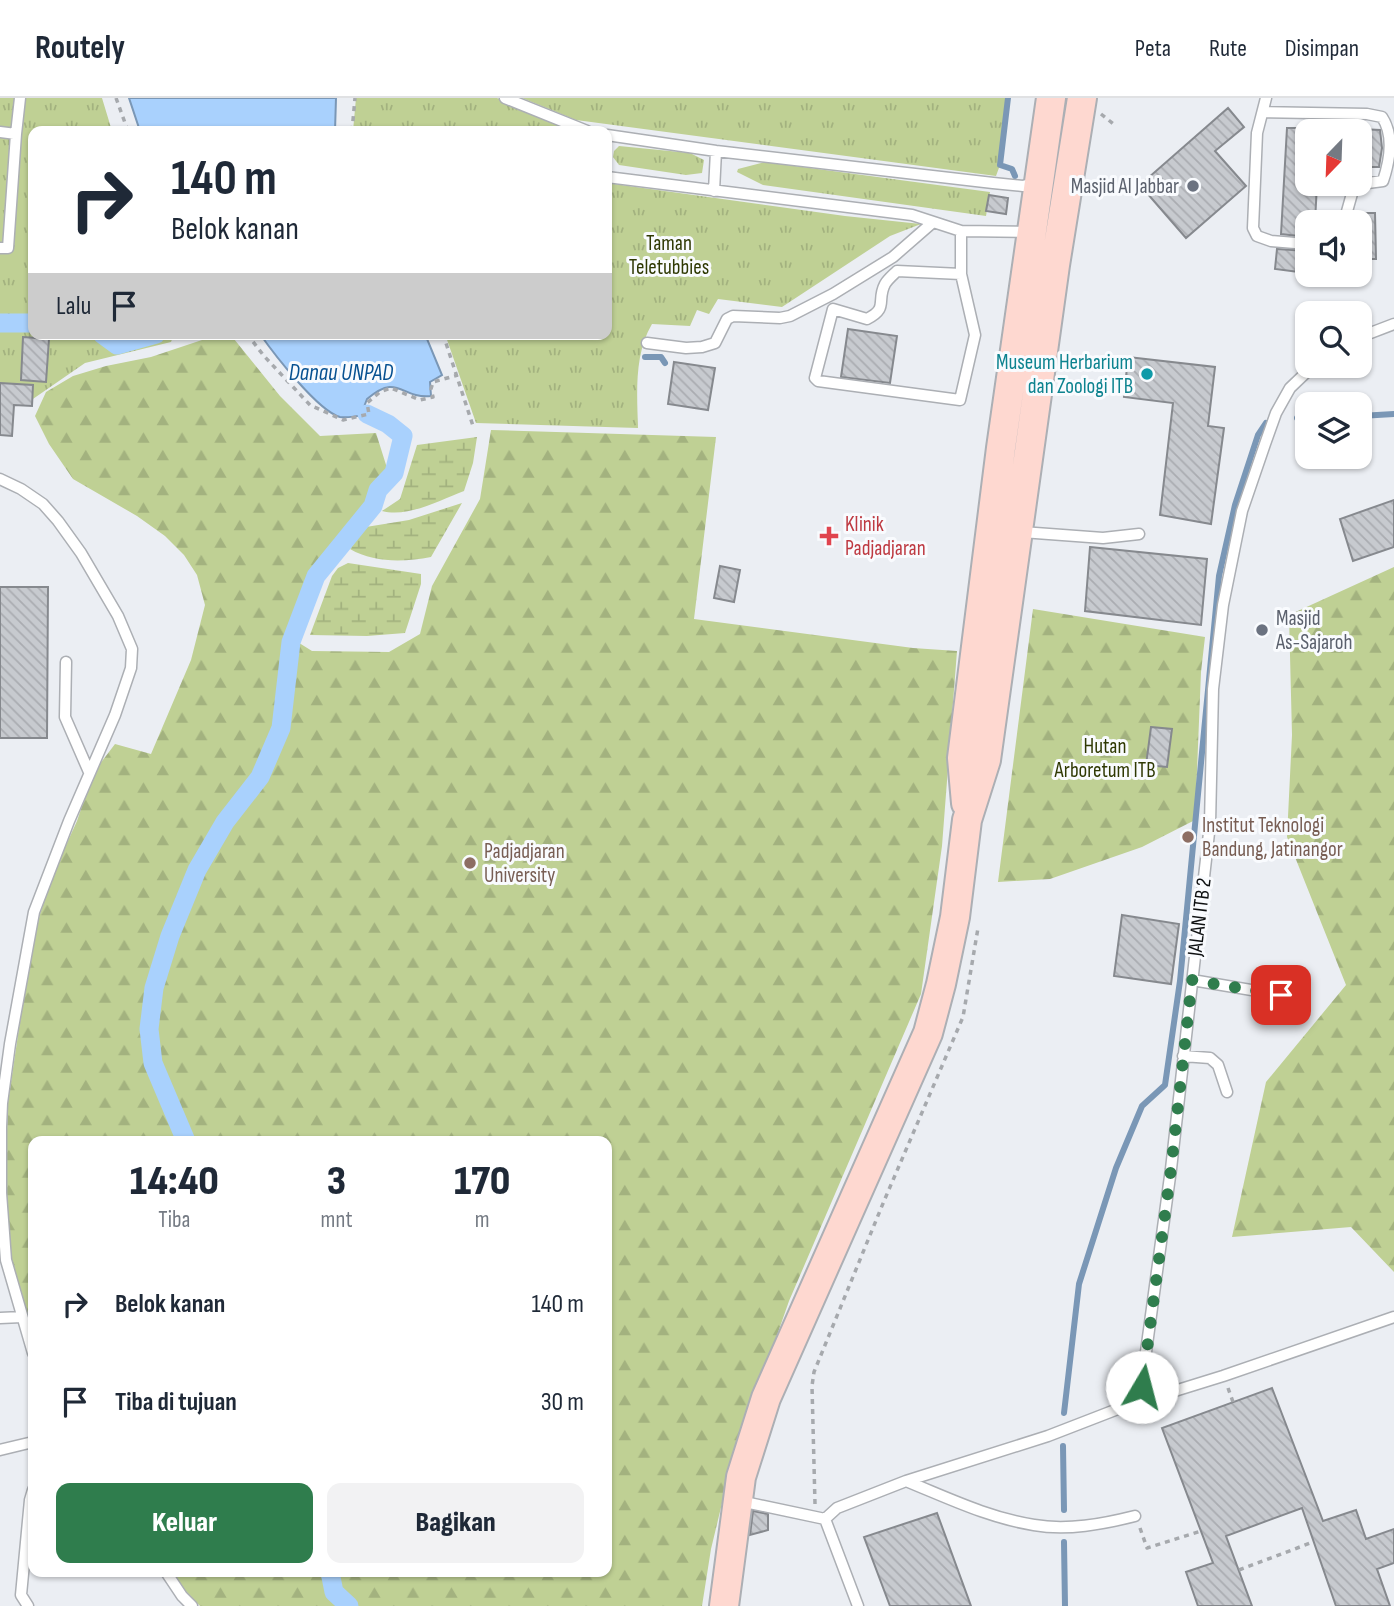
<!DOCTYPE html>
<html lang="id">
<head>
<meta charset="utf-8">
<style>
  body { margin:0; font-family:"Sofia Sans Condensed",sans-serif; background:#f2f2f3; color:#1f2937; height:100vh; display:flex; flex-direction:column; font-size:26px; white-space:nowrap }
  * { box-sizing:border-box; margin:0 }
  p { font-size:23px; color:#747a83 }
  .icon { flex:none; width:38px; height:38px; fill:none; stroke:currentColor; stroke-width:2; stroke-linecap:round; stroke-linejoin:round }
  .map { position:relative; flex:1; overflow:hidden }
  .sheet { position:absolute; left:28px; top:1038px; width:584px; height:441px; display:flex; flex-direction:column; background:#fff; border-radius:14px; box-shadow:0 2px 5px #0004 }
  .sheet>* { flex:none }
  .top-card { position:absolute; left:28px; top:28px; width:584px; height:214px; border-radius:14px; box-shadow:0 2px 5px #0004; background:#fff; color:#1f2937; overflow:hidden }
  .needle { width:46px; rotate:203deg }
  .fabs { position:absolute; left:1295px; top:21px; display:grid; gap:14px }
  .fabs a { display:grid; place-items:center; width:77px; height:77px; border-radius:14px; background:#fff; box-shadow:0 2px 5px #0004; font-size:35px }
  .pin { position:absolute; display:grid; place-items:center; width:60px; height:60px; color:#fff; margin:-30px; border-radius:14px; box-shadow:0 4px 10px #0006 }
  .me { position:absolute; width:77px; margin:-38px; rotate:8deg; stroke-linejoin:round; filter:drop-shadow(0 0 5px #0008) }
  .turn { display:flex; align-items:center; gap:24px; height:147px; padding:0 28px; font-size:32px }
  .turn .icon { width:91px; height:91px; stroke-width:2.5 }
  .turn b { display:block; font-size:49px; line-height:60px }
  .then { display:flex; align-items:center; height:66px; padding:0 28px; background:#0003; gap:14px; font-size:26px }
  .eta { display:flex; justify-content:space-evenly; align-items:center; height:119px; text-align:center }
  .eta b { font-size:42px; font-weight:800; line-height:49px }
  .cta { display:flex; gap:14px; margin-top:auto; padding:14px 28px }
  .cta a { flex:1; height:80px; border-radius:14px; background:#2f7d4d; color:#fff; font-size:28px; font-weight:800; line-height:80px; text-align:center }
  .cta a+a { background:#f2f2f3; color:#1f2937 }
  ul { padding:0; list-style:none }
  li { display:flex; align-items:center; gap:21px; height:98px; padding:0 28px }
  li div { flex:1 }
  li b { display:block; font-size:26px }
  li em { font-style:normal }
  header { display:flex; align-items:center; gap:42px; box-sizing:border-box; height:98px; padding:0 35px; background:#fff; border-bottom:2px solid #e0e1e3 }
  header strong { font-size:33px }
  nav { display:flex; gap:38px; margin-inline-start:auto; font-size:24px }
  .map>svg:first-child { display:block }
  .grass { fill:url(#grass-tufts) }
  .forest { fill:url(#forest-firs) }
  .wetland { fill:url(#wetland-marsh) }
  .water { fill:#a9d1fd; stroke:#7a97b6; stroke-width:2 }
  .lines { fill:none; stroke-linecap:round; stroke-linejoin:round }
  .stream { stroke:#7a97b6; stroke-width:6 }
  .canal { stroke:#a9d1fd; stroke-width:19 }
  .building { fill:url(#building-back-hatch); stroke:#86898e; stroke-width:2 }
  .service-casing { stroke:#acafb4; stroke-width:13 }
  .secondary-casing { stroke:#acafb4; stroke-width:32 }
  .path { stroke:#a6a9ad; stroke-width:3.5; stroke-dasharray:5 5; stroke-linecap:butt }
  .service { stroke:#fff; stroke-width:10 }
  .secondary { stroke:#fed8d0; stroke-width:28 }
  .route { stroke:#2f7d4d; stroke-width:12; stroke-dasharray:0 21.6 }
  .worship-dot { fill:#6b7280; stroke:#f9fbfe; stroke-width:2.5 }
  .culture-dot { fill:#0f9aa8; stroke:#f9fbfe; stroke-width:2.5 }
  .health-dot { fill:#e0444e; stroke:#f9fbfe; stroke-width:2.5 }
  .education-dot { fill:#8d6e63; stroke:#f9fbfe; stroke-width:2.5 }
  .labels { text-anchor:middle; stroke-width:6; stroke-linejoin:round; paint-order:stroke }
  .worship-label { font-size:21px; fill:#5b616d; stroke:#f9fbfe; text-anchor:end }
  .park-label { font-size:21px; fill:#2f3903; stroke:#f9fbfe }
  .culture-label { font-size:21px; fill:#0d838f; stroke:#f9fbfe; text-anchor:end }
  .health-label { font-size:21px; fill:#be3a42; stroke:#f9fbfe; text-anchor:start }
  .education-label { font-size:21px; fill:#785e54; stroke:#f9fbfe; text-anchor:start }
  .street-label { font-size:21px; fill:#0e1011; stroke:#f9fbfe }
  .water-label { font-size:23px; font-style:italic; fill:#075191; stroke:#f9fbfe }
</style>
</head>
<body>
<header>
<strong>Routely</strong>
<nav><a>Peta</a><a>Rute</a><a>Disimpan</a></nav>
</header>
<div class="map">
<svg width="1394" height="1508" viewBox="0 0 1394 1508">
  <defs>
    <pattern id="grass-tufts" width="24" height="20" patternUnits="userSpaceOnUse" patternTransform="scale(1.75)"><rect width="24" height="20" fill="#bfd094"/><path d="M3 7l-1-3M5 7V3M7 7l1-3M15 17l-1-3M17 17v-4M19 17l1-3" fill="none" stroke="#a3b27f"/></pattern>
    <pattern id="forest-firs" width="22" height="20" patternUnits="userSpaceOnUse" patternTransform="scale(1.75)"><rect width="22" height="20" fill="#bfd094"/><path d="M5 1l3.5 6h-7zM16 11l3.5 6h-7z" fill="#a3b27f"/></pattern>
    <pattern id="wetland-marsh" width="20" height="14" patternUnits="userSpaceOnUse" patternTransform="scale(1.75)"><rect width="20" height="14" fill="#bfd094"/><path d="M1 5h8M5 5V1M11 12h8M15 12V8" fill="none" stroke="#a3b27f"/></pattern>
    <pattern id="building-back-hatch" width="6" height="6" patternUnits="userSpaceOnUse" patternTransform="scale(1.75)"><rect width="6" height="6" fill="#c7cacf"/><path d="M-1 5l2 2M0 0l6 6M5-1l2 2" fill="none" stroke="#aaacb1"/></pattern>
  </defs>
  <rect width="100%" height="100%" fill="#ebeef3"/>
  <!-- grass -->
  <path class="grass" d="M0,0h102l10,33h-79v203h141l-3,8 -86,21 -55,38h-30z
    M356,0h141l69,28 -2,5h-211z
    M522,0h486l-8,67 -4,11 -420,-56z
    M619,48l71,7 14,7 -2,13 -16,2 -67,-10 -6,-8 1,-6z
    M765,64l225,30 -4,24 -223,-31 -26,-13 1,-3z
    M607,85l238,33 76,8 -31,12 -108,71 -64,-8 -9,15 -12,-4 -7,16 -38,-2c-18,30 -15,70 -14,104l-162,-5 -31,-89h162z"/>
  <!-- forest -->
  <path class="forest" d="M220,236h10l50,62 40,40 56,-3 11,35 -69,110 -22,63 16,10 77,1 31,-18 12,-48 48,-87 11,-69 225,7 -22,182 219,29 44,3 -15,195 -21,148 -132,307 -59,169 -19,79 -9,57h-502l-21,-22 -8,-12h436v-431h-574v197l-23,-78 -5,-72 3,-86 20,-134 12,-54 16,-47 21,-46 16,-48 22,-29 36,10 40,-94 14,-55 -8,-30 -13,-20 -19,-19 -28,-20 -64,-37 -24,-35 -14,-28 11,-24 27,-16 33,-10 45,-9z
    M1394,469v705l-43,-45 -119,10 34,-155 80,-97 -59,-148 5,-102 -3,-120z
    M1033,511l172,28 -4,35 -6,148 -53,27 -92,32 -52,3z"/>
  <!-- wetland -->
  <path class="wetland" d="M477,339l-4,26 -9,28c-24,9 -56,27 -82,20l18,-12 17,-54z
    M462,405l-31,54c-27,5 -57,6 -81,-8l16,-22 43,-7z
    M348,465l73,11v10l-16,49 -38,3 -57,-1 22,-59 6,-8z"/>
  <!-- water -->
  <path class="water" d="M129,0h207l-1,33h-195z
    M260,236h165l17,41 -12,7 1,14c-31,3 -32,-24 -64,3l-3,8 3,7c-7,2 -20,4 -27,3 -22,-6 -66,-63 -80,-83z"/>
  <g class="lines">
    <!-- stream -->
    <path class="stream" d="M1008,0l-8,67 12,4 3,7
      M645,259h16l4,6
      M1360,318l34,-2
      M1297,320h10
      M1064,1315l15,-129 37,-116 26,-62 23,-21 15,-104 39,-405 16,-71 23,-70 8,-12
      M1063,1348l1,64
      M1064,1444l1,64"/>
    <!-- canal -->
    <path class="canal" d="M0,225h33
      M102,236l15,11 39,-11
      M186,1043l-33,-78 -4,-34 5,-41 16,-52 27,-66 28,-48 35,-45 21,-49 10,-86 25,-66 57,-70 5,-16 16,-17 9,-37 -15,-12 -21,-10
      M330,1474l4,20 15,14"/>
  </g>
  <!-- building -->
  <path class="building" d="M1228,10l16,19 -29,24 31,35 -60,52 -46,-53z
    M1287,30h20v56h10l-2,38h-8v15l-26,-3z
    M1360,31l20,1 2,18 -3,19h-19z
    M989,97l19,3 -2,16 -20,-3z
    M1360,115h15l1,46h-16z
    M1277,151l30,2v22l-32,-4z
    M848,231l49,7 -7,47 -49,-6z
    M23,239l26,2 -3,43 -25,-2z
    M1128,259l87,10 -7,59 16,2 -13,96 -51,-9 13,-112 -49,-6z
    M674,264l41,6 -7,42 -40,-6z
    M0,285l33,2 -1,21 -18,-1 -2,31 -12,-1z
    M1394,402v47l-41,14 -13,-42z
    M1090,449l117,12 -6,66 -116,-14z
    M720,468l20,4 -6,32 -20,-4z
    M0,489h48l-1,151h-47z
    M1151,629l21,2 -5,38 -21,-2z
    M1122,817l57,9 -8,60 -57,-8z
    M1272,1290l51,133 33,-11 10,29 28,-10v34l-17,6 13,37h-54l-34,-98 -76,28 26,70h-54l-12,-34 27,-9 -51,-135z
    M753,1413l15,3v16l-18,5z
    M937,1415l34,93h-81l-26,-69z"/>
  <g class="lines">
    <!-- service casing -->
    <g class="service-casing">
      <path id="service" d="M505,0l82,33
        M1266,0l-9,35 -4,95 4,8 14,5 36,3
        M1263,14l104,2 15,3c12,18 8,43 1,64l-23,3
        M0,34l16,2 -8,114h-8
        M16,36l4,-36
        M607,37l109,16 277,32 30,3 14,-4
        M607,79l305,38 49,16 68,1
        M714,93l2,-40
        M1344,124l9,-32 7,-6
        M961,133v43l14,61 -15,65 -142,-19 -3,-3 18,-69 34,10c22,-11 9,-18 18,-35 3,-5 8,-9 12,-13l64,3
        M1360,239l34,-13
        M647,245l39,5 16,-1 13,-4 12,-24 6,-3 47,2 10,-2 43,-22 60,-37 39,-34
        M0,381l21,10 22,15 15,17 23,32 37,63 14,33 -1,19 -16,47 -46,106 -35,91 -24,132 -8,59 -1,24v66l5,67 27,93
        M1022,434l81,6 36,-4
        M66,564l-1,55 24,55
        M1192,882l89,15
        M1183,958l27,2 8,7 9,27
        M0,1220l22,-1
        M1139,1305l32,-234 39,-345 3,-135 10,-84 19,-94 23,-67 11,-31 14,-25 23,-22
        M0,1352l33,-8
        M906,1383c42,17 83,37 128,44 33,6 69,-1 101,-9
        M740,1403l85,18
        M825,1421l12,-11 69,-27 142,-45 75,-29 100,-31 171,-59
        M825,1421l33,87
        M166,1474l16,24 10,10
        M28,1508l-7,-11 9,-95 3,-10"/>
    </g>
    <!-- secondary casing -->
    <g class="secondary-casing">
      <path id="secondary" d="M966,705l-4,-45 39,-310 50,-350
        M724,1508l17,-129 25,-79 162,-365 13,-49 14,-67 12,-97 19,-60 69,-495 27,-167"/>
    </g>
    <!-- path -->
    <path class="path" d="M116,0l12,33
      M1101,16l15,12
      M352,33l3,-33
      M247,236l17,22 46,49 33,15 26,-6 -2,-11 13,-11 11,-4 29,12 13,-3 -2,-8 2,-7 25,-7
      M443,236l30,92
      M1228,1290l5,14
      M815,1406l-3,-118 2,-14 70,-171 79,-184 15,-89
      M1140,1430l7,20 54,-17
      M1239,1472l74,-28"/>
    <!-- service -->
    <use href="#service" class="service"/>
    <!-- secondary -->
    <use href="#secondary" class="secondary"/>
  </g>
  <g class="lines">
    <!-- route -->
    <path class="route" d="M1142,1289l29,-218 21,-189 89,15"/>
  </g>
  <!-- markers -->
  <g class="worship-dot">
    <circle cx="1193" cy="88" r="7"/>
    <circle cx="1262" cy="532" r="7"/>
  </g>
  <circle class="culture-dot" cx="1147" cy="276" r="7"/>
  <path class="health-dot" d="M825.5 427.5h7v7h7v7h-7v7h-7v-7h-7v-7h7z"/>
  <g class="education-dot">
    <circle cx="1188" cy="739" r="7"/>
    <circle cx="470" cy="765" r="7"/>
  </g>
  <g class="labels">
    <!-- worship labels -->
    <g class="worship-label">
      <text x="1179" y="95">Masjid Al Jabbar</text>
      <text x="1276" y="527" text-anchor="start">Masjid<tspan x="1276" dy="24">As-Sajaroh</tspan></text>
    </g>
    <!-- park labels -->
    <g class="park-label">
      <text x="669" y="152">Taman<tspan x="669" dy="24">Teletubbies</tspan></text>
      <text x="1105" y="655">Hutan<tspan x="1105" dy="24">Arboretum ITB</tspan></text>
    </g>
    <!-- culture labels -->
    <g class="culture-label">
      <text x="1133" y="271">Museum Herbarium<tspan x="1133" dy="24">dan Zoologi ITB</tspan></text>
    </g>
    <!-- health labels -->
    <g class="health-label">
      <text x="845" y="433">Klinik<tspan x="845" dy="24">Padjadjaran</tspan></text>
    </g>
    <!-- education labels -->
    <g class="education-label">
      <text x="1202" y="734">Institut Teknologi<tspan x="1202" dy="24">Bandung, Jatinangor</tspan></text>
      <text x="484" y="760">Padjadjaran<tspan x="484" dy="24">University</tspan></text>
    </g>
    <!-- street labels -->
    <g class="street-label">
      <text transform="translate(1199 819) rotate(-83)" y="7">JALAN ITB 2</text>
    </g>
    <!-- water labels -->
    <g class="water-label">
      <text x="341" y="282">Danau UNPAD</text>
    </g>
  </g>
</svg>
<div class="fabs">
<a><svg class="needle" viewBox="-14 -14 28 28"><path d="M0-13l5 13h-10z" fill="#e53935"/><path d="M0 13l5-13h-10z" fill="#747a83"/></svg></a>
<a><svg class="icon" aria-label="sound" viewBox="0 0 24 24"><path d="M4 9h4l5-4v14l-5-4H4zM17 9q2 3 0 6"/></svg></a>
<a><svg class="icon" aria-label="search" viewBox="0 0 24 24"><circle cx="10" cy="10" r="6"/><path d="M15 15l6 6"/></svg></a>
<a><svg class="icon" aria-label="layers" viewBox="0 0 24 24"><path d="M12 4l9 5-9 5-9-5zM3 14l9 5 9-5"/></svg></a>
</div>
<div class="pin" style="left:1281px;top:897px;background:#d93025"><svg class="icon" aria-label="arrive" viewBox="0 0 24 24"><path d="M6 21V4h12l-3 4 3 4H6"/></svg></div>
<svg class="me" style="left:1142px;top:1289px" viewBox="-20 -20 40 40"><circle r="19" fill="#fff"/><path d="M0-13L10 11 0 6-10 11z" fill="#2f7d4d"/></svg>
<div class="top-card">
<div class="turn"><svg class="icon" aria-label="right" viewBox="0 0 24 24"><path d="M7 20v-9h11M14 6l5 5-5 5"/></svg><div><b>140 m</b>Belok kanan</div></div>
<div class="then">Lalu<svg class="icon" aria-label="arrive" viewBox="0 0 24 24"><path d="M6 21V4h12l-3 4 3 4H6"/></svg></div>
</div>
<section class="sheet">
<div class="eta">
<div><b>14:40</b><p>Tiba</p></div>
<div><b>3</b><p>mnt</p></div>
<div><b>170</b><p>m</p></div>
</div>
<ul>
<li><svg class="icon" aria-label="right" viewBox="0 0 24 24"><path d="M7 20v-9h11M14 6l5 5-5 5"/></svg><div><b>Belok kanan</b></div><em>140 m</em></li>
<li><svg class="icon" aria-label="arrive" viewBox="0 0 24 24"><path d="M6 21V4h12l-3 4 3 4H6"/></svg><div><b>Tiba di tujuan</b></div><em>30 m</em></li>
</ul>
<div class="cta"><a>Keluar</a><a>Bagikan</a></div>
</section>
</div>
</body>
</html>
